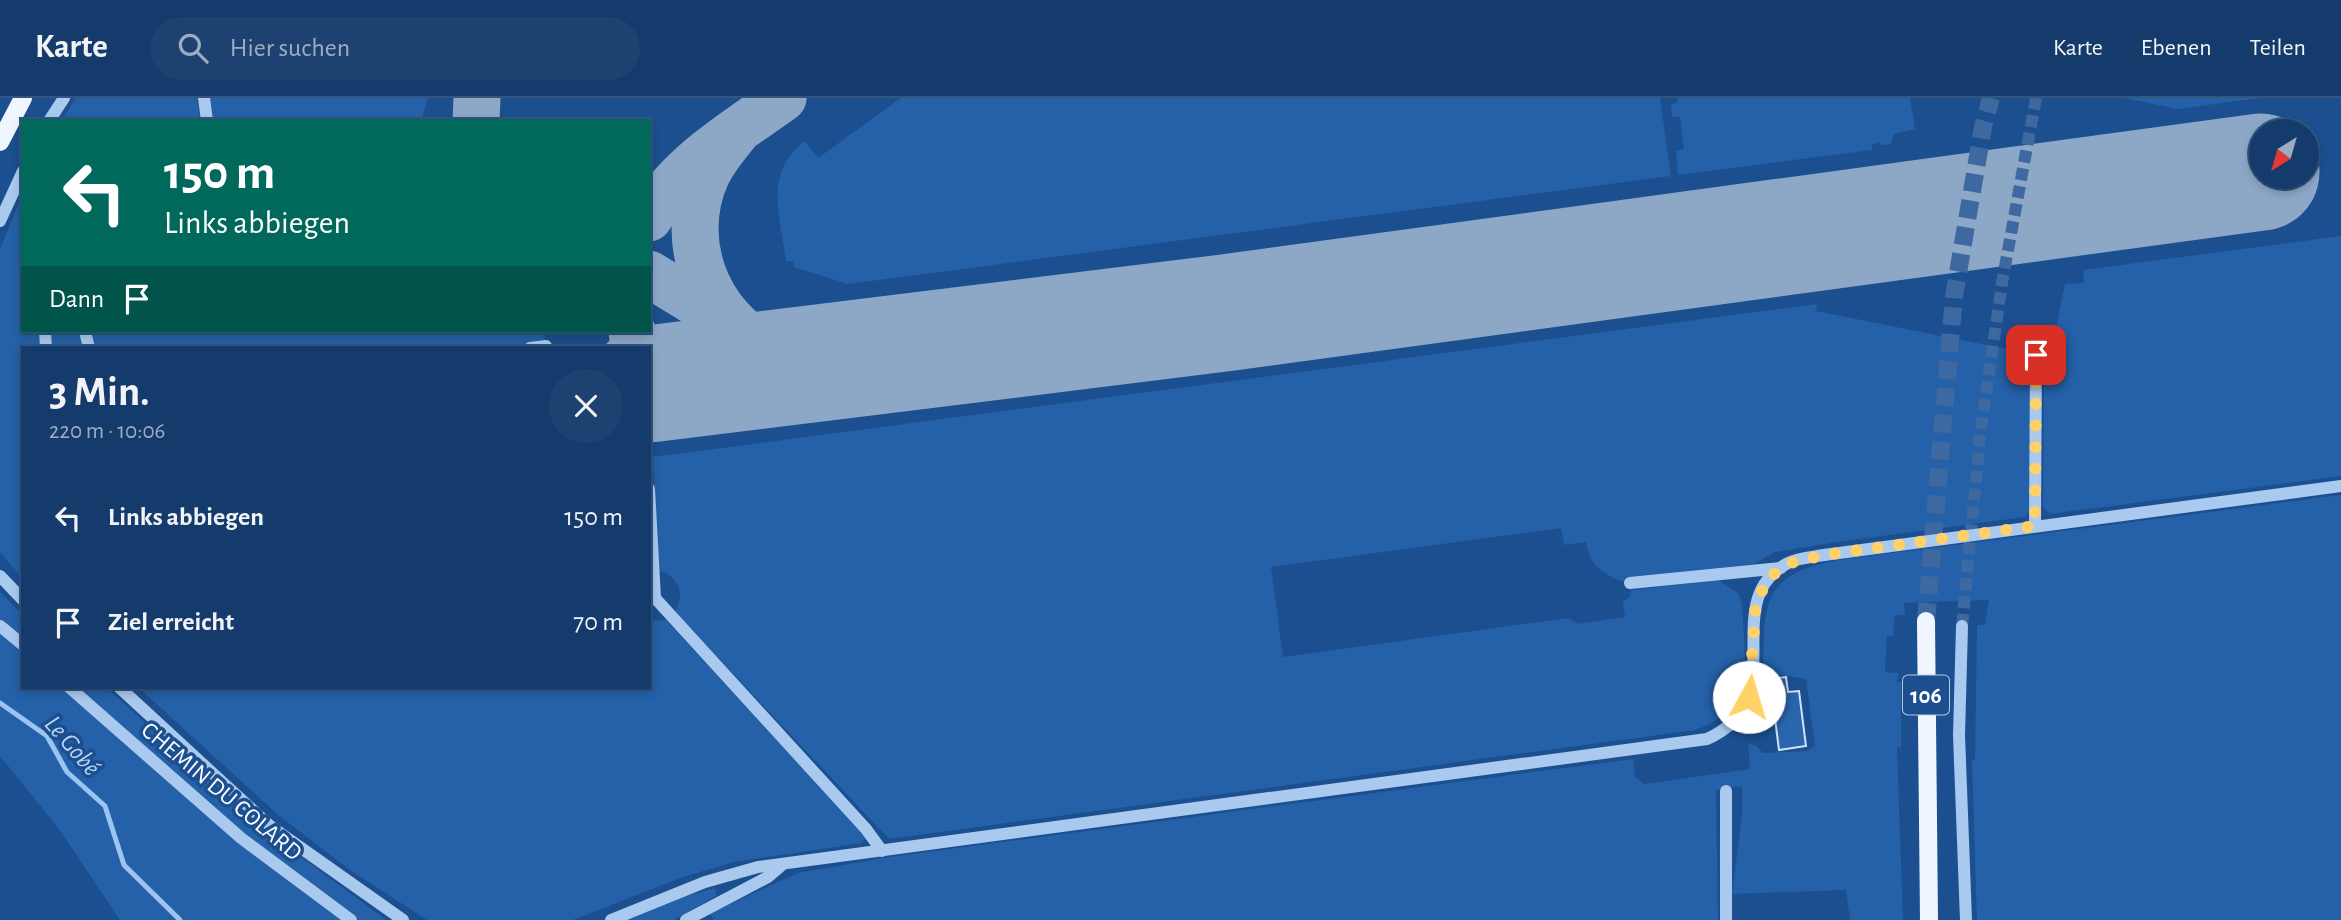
<!DOCTYPE html>
<html lang="de">
<head>
<meta charset="utf-8">
<style>
  body { margin:0; font-family:"Alegreya Sans",sans-serif; background:#1d4271; color:#f1f3f6; height:100vh; display:flex; flex-direction:column; font-size:26px; white-space:nowrap }
  * { box-sizing:border-box; margin:0 }
  p { font-size:23px; color:#9dadc1 }
  .icon { flex:none; width:38px; height:38px; fill:none; stroke:currentColor; stroke-width:2; stroke-linecap:round; stroke-linejoin:round }
  .map { position:relative; flex:1; overflow:hidden }
  .drawer { position:absolute; left:21px; top:248px; width:630px; height:343px; display:flex; flex-direction:column; background:#143b6b; border-radius:0px; box-shadow:0 4px 10px #0003,0 0 0 2px #33557e }
  .drawer>* { flex:none }
  .guide { position:absolute; left:21px; top:21px; width:630px; height:214px; border-radius:0px; box-shadow:0 4px 10px #0003,0 0 0 2px #33557e; background:#00695c; color:#fff; overflow:hidden }
  .needle { width:46px; rotate:217deg }
  .tools { position:absolute; left:2249px; top:21px; display:grid; gap:14px }
  .tools a { display:grid; place-items:center; width:70px; height:70px; border-radius:50%; background:#143b6b; box-shadow:0 4px 10px #0003,0 0 0 2px #33557e; font-size:35px }
  .pin { position:absolute; display:grid; place-items:center; width:60px; height:60px; color:#fff; margin:-30px; border-radius:14px; box-shadow:0 4px 10px #0006 }
  .me { position:absolute; width:77px; margin:-38px; rotate:6deg; stroke-linejoin:round; filter:drop-shadow(0 0 5px #0008) }
  .turn { display:flex; align-items:center; gap:24px; height:147px; padding:0 28px; font-size:32px }
  .turn .icon { width:91px; height:91px; stroke-width:2.5 }
  .turn b { display:block; font-size:49px; line-height:60px }
  .then { display:flex; align-items:center; height:66px; padding:0 28px; background:#0003; gap:14px; font-size:26px }
  .round { display:grid; place-items:center; flex:none; width:74px; height:74px; border-radius:37px; background:#1d4271 }
  .overview { display:flex; align-items:center; justify-content:space-between; height:119px; padding:0 28px }
  h1 { font-size:42px; font-weight:700; line-height:52px }
  ul { padding:0; list-style:none }
  li { display:flex; align-items:center; gap:21px; height:105px; padding:0 28px }
  li div { flex:1 }
  li b { display:block; font-size:26px }
  li em { font-style:normal }
  header { display:flex; align-items:center; gap:42px; box-sizing:border-box; height:98px; padding:0 35px; background:#143b6b; border-bottom:2px solid #33557e }
  header strong { font-size:33px }
  nav { display:flex; gap:38px; margin-inline-start:auto; font-size:24px }
  .search { width:490px; height:63px; background:#1d4271; display:flex; align-items:center; gap:18px; box-sizing:border-box; padding:0 24px; border-radius:38px; color:#9dadc1; font-size:26px }
  .map>svg:first-child { display:block }
  .green { fill:#2461a8 }
  .lines { fill:none; stroke-linecap:round; stroke-linejoin:round }
  .stream { stroke:#9cc4f0; stroke-width:5 }
  .taxiway { stroke:#8da7c7; stroke-width:47 }
  .runway { stroke:#8da7c7; stroke-width:117 }
  .building { fill:#2a66ad; stroke:#cfe3fa; stroke-width:2 }
  .minor-tunnel { stroke:#3d69a0; stroke-width:12; stroke-dasharray:12 6; stroke-linecap:butt }
  .major-tunnel { stroke:#3d69a0; stroke-width:18; stroke-dasharray:18 9; stroke-linecap:butt }
  .minor { stroke:#a9c9ee; stroke-width:12 }
  .major { stroke:#f0f6ff; stroke-width:18 }
  .route { stroke:#ffd166; stroke-width:12; stroke-dasharray:0 21.6 }
  .labels { text-anchor:middle; stroke-width:7; stroke-linejoin:round; paint-order:stroke }
  .shield { fill:#1b4f8f; stroke:#bbcadd; stroke-width:2 }
  .shield-label { font-size:23px; font-weight:bold; fill:#fff }
  .street-label { font-size:24px; fill:#fff; stroke:#1b4f8f }
  .water-label { font-size:26px; font-style:italic; fill:#b5d3f5; stroke:#1b4f8f }
</style>
</head>
<body>
<header>
<strong>Karte</strong>
<div class="search"><svg class="icon" aria-label="search" viewBox="0 0 24 24"><circle cx="10" cy="10" r="6"/><path d="M15 15l6 6"/></svg>Hier suchen</div>
<nav><a>Karte</a><a>Ebenen</a><a>Teilen</a></nav>
</header>
<div class="map">
<svg width="2341" height="822" viewBox="0 0 2341 822">
  <rect width="100%" height="100%" fill="#1b4f8f"/>
  <!-- green -->
  <path class="green" d="M76,0h121l3,23h-139z
    M208,0h220l-7,23h-210z
    M901,0h759l11,78 -823,108 -54,-17 -1,-6h-7c-6,-45 -23,-89 19,-120l13,17z
    M1678,0h232l5,31 -21,5 -3,10 -10,1 -3,-3 -6,3v5l-194,25 -2,-24 8,-2 -4,-32h-8l-1,-12 7,-3z
    M2124,0h135l-81,11z
    M23,96v137h17l1,17h-18v231l-23,-27v-303z
    M2341,138v240l-291,38 -7,-7 1,-151 6,1 15,-73 19,-1 -1,-13z
    M1817,206l-1,7 216,43 -2,157 -5,6 -188,25 -62,10 -21,12 -134,17c-20,-9 -30,-16 -34,-39l-22,3 -3,-17 -290,39 12,90 285,-39 10,6 47,-7 -2,-15 7,-5 1,-7 87,-10 21,14 3,10c3,52 13,107 -47,126l-806,109 -214,-227c11,-19 3,-37 -18,-42l-4,-113z
    M50,233h31l3,17h-32z
    M90,233h454l2,17h-453z
    M2341,397v425h-364l-5,-160h3l2,-135h8l4,-25 -85,3 1,12h-10l-2,21h-6l-2,36 13,1 -1,9h4v65h-4l6,173h-53l-4,-30 -114,4 10,-80v-28l-26,4 2,130h-1005l-3,-7 88,-40 91,-16 744,-98 2,18 9,7 106,-15 -2,-25 7,1 8,8 44,-2 8,-5 -9,-67 -43,-7c1,-69 -2,-98 76,-112z
    M0,494l23,23v25l-23,-20z
    M666,522l200,217 -4,6 -128,19 -51,15 -110,43h-146l-77,-50 -73,-56 -138,-126h510v-67z
    M0,536l23,20v34h39l190,166 89,66h-221l-61,-91 -59,-73z
    M76,590h31l146,133 133,99h-27l-73,-50z
    M715,790l1,8 -42,24h-47l56,-23z"/>
  <g class="lines">
    <!-- stream -->
    <path class="stream" d="M0,605l47,33 20,36 38,34 19,59 56,55"/>
    <!-- taxiway -->
    <path class="taxiway" d="M476,23l1,-23
      M738,32c-11,14 -23,27 -31,44 -33,71 5,159 81,181 15,5 32,5 48,6
      M649,120c29,-53 86,-85 134,-120
      M649,176l77,47
      M632,233l2,17"/>
    <!-- runway -->
    <path class="runway" d="M649,286l575,-71 1037,-141"/>
  </g>
  <!-- building -->
  <path class="building" d="M1786,579l2,15 11,-1 7,55 -27,4 -9,-71z"/>
  <g class="lines">
    <!-- minor-tunnel -->
    <path class="minor-tunnel" d="M1962,528l18,-190 22,-153 34,-185"/>
    <!-- major-tunnel -->
    <path class="major-tunnel" d="M1926,523l28,-325 29,-169 8,-29"/>
    <!-- minor -->
    <path class="minor" d="M204,0l3,23
      M49,23l15,-23
      M0,123l23,-50
      M45,233l1,17
      M85,233l4,17
      M530,250l16,-2
      M649,391l6,109 211,231 16,22
      M2035,428l1,-171
      M0,478l23,24
      M1630,485l151,-15
      M0,528l23,19
      M1962,528l-3,109 7,185
      M70,590l171,150 110,82
      M120,590l150,138 133,94
      M611,822l94,-38 53,-15 949,-128c89,-40 8,-138 81,-176 10,-5 25,-6 36,-8l517,-69
      M686,822l82,-43 14,-12
      M1726,822v-129"/>
    <!-- major -->
    <path class="major" d="M0,44l23,-44
      M1926,523l3,299"/>
  </g>
  <g class="lines">
    <!-- route -->
    <path class="route" d="M1749,599l7,-95 13,-24 18,-14 37,-9 211,-29 1,-171"/>
  </g>
  <g class="labels">
    <!-- shield labels -->
    <rect class="shield" x="1903" y="577.5" width="46" height="39" rx="5"/>
    <g class="shield-label">
      <text x="1926" y="605">106</text>
    </g>
    <!-- street labels -->
    <g class="street-label">
      <text transform="translate(222 693) rotate(40)" y="8">CHEMIN DU COLARD</text>
    </g>
    <!-- water labels -->
    <g class="water-label">
      <text transform="translate(73 647) rotate(49)" y="9">Le Gobé</text>
    </g>
  </g>
</svg>
<div class="tools">
<a><svg class="needle" viewBox="-14 -14 28 28"><path d="M0-13l5 13h-10z" fill="#e53935"/><path d="M0 13l5-13h-10z" fill="#9dadc1"/></svg></a>
</div>
<div class="pin" style="left:2036px;top:257px;background:#d93025"><svg class="icon" aria-label="arrive" viewBox="0 0 24 24"><path d="M6 21V4h12l-3 4 3 4H6"/></svg></div>
<svg class="me" style="left:1749px;top:599px" viewBox="-20 -20 40 40"><circle r="19" fill="#fff"/><path d="M0-13L10 11 0 6-10 11z" fill="#ffd166"/></svg>
<div class="guide">
<div class="turn"><svg class="icon" aria-label="left" viewBox="0 0 24 24"><path d="M17 20v-9H6M10 6l-5 5 5 5"/></svg><div><b>150 m</b>Links abbiegen</div></div>
<div class="then">Dann<svg class="icon" aria-label="arrive" viewBox="0 0 24 24"><path d="M6 21V4h12l-3 4 3 4H6"/></svg></div>
</div>
<section class="drawer">
<div class="overview"><div><h1>3 Min.</h1><p>220 m · 10:06</p></div><a class="round"><svg class="icon" aria-label="close" viewBox="0 0 24 24"><path d="M6 6l12 12M18 6L6 18"/></svg></a></div>
<ul>
<li><svg class="icon" aria-label="left" viewBox="0 0 24 24"><path d="M17 20v-9H6M10 6l-5 5 5 5"/></svg><div><b>Links abbiegen</b></div><em>150 m</em></li>
<li><svg class="icon" aria-label="arrive" viewBox="0 0 24 24"><path d="M6 21V4h12l-3 4 3 4H6"/></svg><div><b>Ziel erreicht</b></div><em>70 m</em></li>
</ul>
</section>
</div>
</body>
</html>
